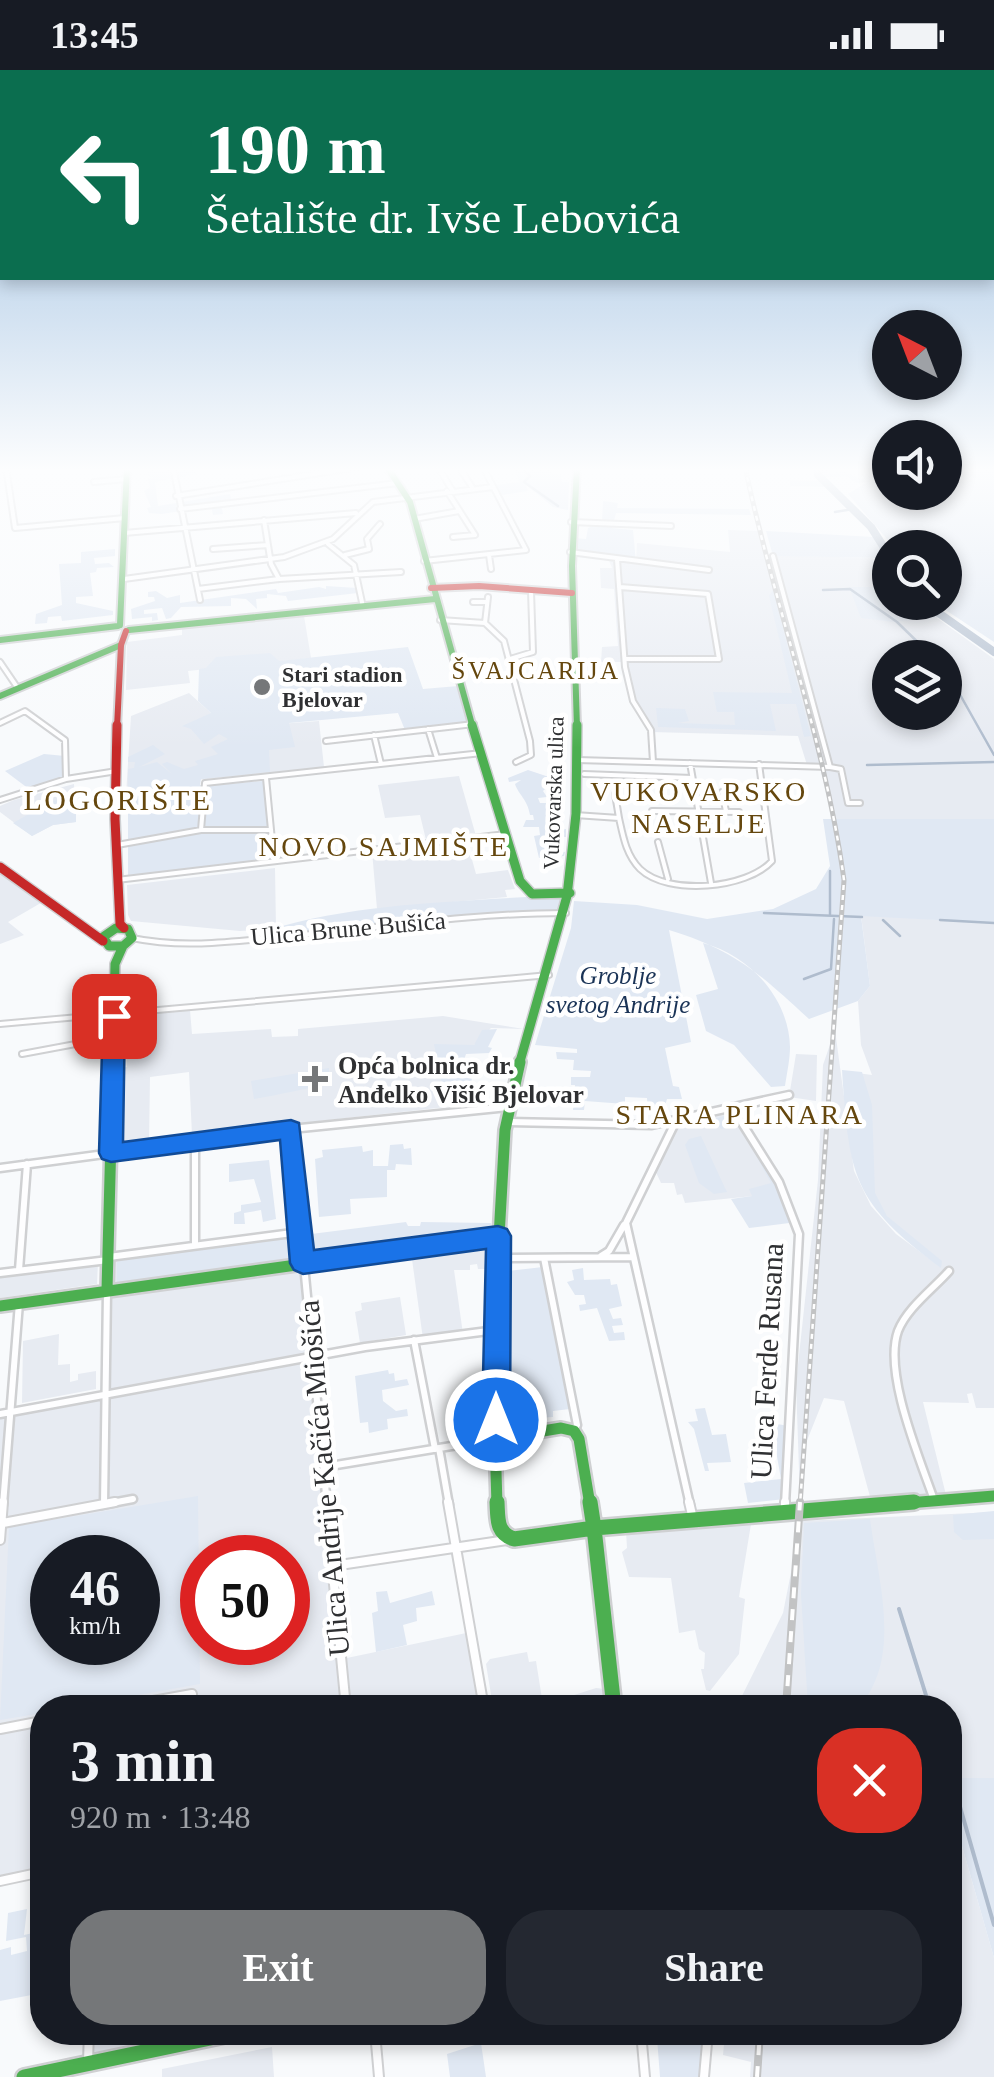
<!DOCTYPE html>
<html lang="en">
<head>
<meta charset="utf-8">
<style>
  body { margin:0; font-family:Georgia,serif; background:#242831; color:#f1f3f6; height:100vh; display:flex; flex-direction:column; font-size:38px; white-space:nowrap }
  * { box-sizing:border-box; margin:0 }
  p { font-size:32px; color:#9ea1a6 }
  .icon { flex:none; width:55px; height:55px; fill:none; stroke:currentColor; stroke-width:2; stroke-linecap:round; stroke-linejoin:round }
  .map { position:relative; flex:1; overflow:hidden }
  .drawer { position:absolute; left:30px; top:1625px; width:932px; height:350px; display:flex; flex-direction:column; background:#171b24; border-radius:40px; box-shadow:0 5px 15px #0003 }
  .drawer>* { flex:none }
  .top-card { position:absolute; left:0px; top:0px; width:995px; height:210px; box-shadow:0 5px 15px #0003; background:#0b6e4f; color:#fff; overflow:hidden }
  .needle { width:65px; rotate:318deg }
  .buttons { position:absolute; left:872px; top:240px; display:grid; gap:20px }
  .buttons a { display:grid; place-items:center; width:90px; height:90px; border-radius:50%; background:#171b24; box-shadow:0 5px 15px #0003; font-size:50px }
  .speed { position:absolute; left:30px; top:1465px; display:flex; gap:20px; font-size:50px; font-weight:700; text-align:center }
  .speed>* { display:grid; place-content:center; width:130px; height:130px; border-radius:50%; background:#171b24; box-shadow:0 5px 15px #0003; line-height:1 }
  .speed small { font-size:25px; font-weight:400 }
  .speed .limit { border:15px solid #d22; background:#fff; color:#111 }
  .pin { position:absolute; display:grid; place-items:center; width:85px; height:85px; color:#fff; margin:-42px; border-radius:20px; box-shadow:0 5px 15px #0006 }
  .me { position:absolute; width:110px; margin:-55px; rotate:0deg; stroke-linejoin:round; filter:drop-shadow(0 0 8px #0008) }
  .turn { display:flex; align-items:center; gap:35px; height:210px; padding:0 40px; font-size:45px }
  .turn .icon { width:130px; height:130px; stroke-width:2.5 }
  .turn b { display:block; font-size:70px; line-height:85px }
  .round { display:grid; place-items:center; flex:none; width:105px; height:105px; border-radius:40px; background:#242831 }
  .summary { display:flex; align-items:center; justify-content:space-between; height:170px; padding:0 40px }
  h1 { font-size:60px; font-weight:700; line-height:75px }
  .button { display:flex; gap:20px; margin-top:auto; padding:20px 40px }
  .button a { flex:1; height:115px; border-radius:40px; background:#757779; color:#fff; font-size:40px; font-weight:700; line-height:115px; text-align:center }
  .button a+a { background:#242831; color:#f1f3f6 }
  .status { display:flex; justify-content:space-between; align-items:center; height:70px; padding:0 50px; background:#171b24; direction:ltr }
  .status svg { height:28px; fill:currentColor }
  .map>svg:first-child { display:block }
  .built { fill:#e7ebf2; fill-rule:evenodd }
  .green { fill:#e0e8f3; fill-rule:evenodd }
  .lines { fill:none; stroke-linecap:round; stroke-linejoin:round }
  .stream-far1 { stroke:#afbccd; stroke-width:2.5 }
  .stream { stroke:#afbccd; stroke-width:4 }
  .river { stroke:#afbccd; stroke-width:8 }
  .street-far2-casing { stroke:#cfd0d2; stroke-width:8 }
  .street-far1-casing { stroke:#cfd0d2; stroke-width:11 }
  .street-casing { stroke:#cfd0d2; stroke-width:12 }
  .fast-far3-casing { stroke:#cfd0d2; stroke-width:10 }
  .fast-far2-casing { stroke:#cfd0d2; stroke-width:12 }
  .fast-far1-casing { stroke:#cfd0d2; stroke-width:16 }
  .fast-casing { stroke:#cfd0d2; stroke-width:20 }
  .jam-far1-casing { stroke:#cfd0d2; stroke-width:10 }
  .jam-casing { stroke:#cfd0d2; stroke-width:12 }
  .street-far2 { stroke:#fefeff; stroke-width:4 }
  .street-far1 { stroke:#fefeff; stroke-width:6 }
  .street { stroke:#fefeff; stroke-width:8 }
  .fast-far3 { stroke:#4caf50; stroke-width:6 }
  .fast-far2 { stroke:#4caf50; stroke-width:9 }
  .fast-far1 { stroke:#4caf50; stroke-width:11 }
  .fast { stroke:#4caf50; stroke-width:15 }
  .jam-far1 { stroke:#c62828; stroke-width:6 }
  .jam { stroke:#c62828; stroke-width:9 }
  .rail-far1-casing { stroke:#c2c3c4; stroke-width:5 }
  .rail-casing { stroke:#c2c3c4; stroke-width:8 }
  .rail-far1 { stroke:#fff; stroke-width:2.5; stroke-dasharray:5; stroke-linecap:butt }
  .rail { stroke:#fff; stroke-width:4; stroke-dasharray:11; stroke-linecap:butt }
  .route { fill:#1a73e8; stroke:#114b97; stroke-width:2.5 }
  .poi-dot { fill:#757779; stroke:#fff; stroke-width:4 }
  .labels { text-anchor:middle; stroke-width:9; stroke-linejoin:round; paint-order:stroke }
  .far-poi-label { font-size:22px; font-weight:bold; fill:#2f3032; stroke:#fff; text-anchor:start }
  .far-street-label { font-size:22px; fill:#2f3032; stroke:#fff }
  .far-quarter-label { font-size:25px; letter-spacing:2.5px; fill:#65470e; stroke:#fff }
  .street-label { font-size:25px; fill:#2f3032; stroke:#fff }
  .park-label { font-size:25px; font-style:italic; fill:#1a3356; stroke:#fff }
  .poi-label { font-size:25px; font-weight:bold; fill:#2f3032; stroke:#fff; text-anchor:start }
  .neighbourhood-label { font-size:28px; letter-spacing:2.5px; fill:#65470e; stroke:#fff }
  .quarter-label { font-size:30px; letter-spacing:2.5px; fill:#65470e; stroke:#fff }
  .near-street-label { font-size:30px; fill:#2f3032; stroke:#fff }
</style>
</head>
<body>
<div class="status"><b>13:45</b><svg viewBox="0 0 49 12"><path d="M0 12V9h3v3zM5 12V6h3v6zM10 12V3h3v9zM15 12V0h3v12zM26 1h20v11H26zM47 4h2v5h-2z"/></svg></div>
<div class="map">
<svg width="994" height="2007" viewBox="0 0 994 2007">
  <rect width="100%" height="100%" fill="#f8fafc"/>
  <!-- built -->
  <path class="built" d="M728,460l31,1 5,24 109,3 4,17 13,10v17l26,1 78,56v160h-160l-14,-51 -13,-3 -9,-29 -147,-4 -14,-22 -12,-48h-24l1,-15 16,-1 -4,-57 -13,-1 -1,-20h12l-5,-12 29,7 1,-20 93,9zM890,588h55v54h-55z
    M304,546l7,42 -123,13 2,12 -64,7 1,-48 55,-7v-7z
    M189,623l22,20 68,11 40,-3 5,46 -127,13 -71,15 5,-79z
    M459,706l17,60 -10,2 10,36 32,-4 7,19 -10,1 2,7 -130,12 -5,-58 55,-7 -7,-29 -35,3 -7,-33z
    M74,714l2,38 -23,3 -21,11 -32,-24v-6l14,-6z
    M0,797l46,33 -38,22 16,13 -24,9z
    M275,798l1,61 -36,2 -109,-10 -3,-6 -1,-30z
    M861,845l133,8v485h-18l-4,-15 -5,1 2,9 -46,-1 24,97 -75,5 -28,-103 -20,-3 -22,55 -2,47 -4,-117 22,-203 5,-115 12,-35 19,141 17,35 25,28 46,34 -41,-33 -37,-49 -7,-113 15,2 -11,-30 -3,-44 12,-15z
    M190,940l2,24 79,-5 1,8 26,-1v-7l145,-13 81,13 -33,-1 -17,17h-39l11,62 -254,28 -3,-63 -39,5 -1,65 -29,4 2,-78 5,-1 -2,-53z
    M796,984l21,1 -1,46 -27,-4z
    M732,1037l47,75 -29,8 3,6 -68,7 -3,-9 -5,1 -3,-12h-13l-8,-17 23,-45z
    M300,1162l42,427 129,-27 13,75 -442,1v164l-42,9v-467l106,-20 2,-137zM52,1488h86v84h-86zM202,1488h86v84h-86z
    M489,1174l1,25h-12l-1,-5 -7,1v5h-16l9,64 -40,5 -12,-87z
    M98,1192l-1,22 -97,14v-23z
    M400,1227l6,38 -46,8 -5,-31 7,-2 -1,-7z
    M59,1264l-1,31 12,-1v18l8,-2v-6l18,-3v18l-74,14 1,-62z
    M994,1442v266h-44v-70h-214l47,-95 15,-76 3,22 1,-38z
    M751,1454l-12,73 6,2 -6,55 -29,37 -4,-1 -5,-21h3l1,-16 -6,-4 -4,-19 -16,3 -8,-55 -42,-1 -7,-25 5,-4 -1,-17z
    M527,1582l2,10 7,-1 7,44 53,-17 9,1 3,18h-115l-7,-43 4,-5z
    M950,1734l44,154v119h-244l1,-15 -28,-7 2,-22 225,-1z
    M89,1963h150l-151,31z
    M272,1977l2,30h-112v-8z"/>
  <!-- green -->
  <path class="green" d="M146,397h7l2,5 39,-5 3,7 -42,8 3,24 72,-12 2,8 -11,2 2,10 -10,1 -2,-9 -49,8 -13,-1 -2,-5 4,-1 -7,-16 6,-4 -2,-8 5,-2 -9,-2 4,-2z
    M512,397h37l3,6 9,2 1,7h7l-1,28 -15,-3 -27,-22 2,6 -26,4 -6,-10 24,-3z
    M809,397h20l-1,6 18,-1 14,7 30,-12v25h55v-25l49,2v173l-59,-39 10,-1v-54l-51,-1 -46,-53 19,-12 -10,1 -11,-7 -21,1 18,20 -13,-10 -40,-1v-6l34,1z
    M603,431l15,2 -1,5 132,1 2,6 -135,-2 -4,15 21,2 3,33 -62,-11 -2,-14 14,1 2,-11 14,-5z
    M766,461l108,6 9,12v9l-110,-2z
    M115,479v7l-21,2 1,6 14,-1 5,4 -17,1 -1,4 -6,1 3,23 -17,1v6l37,8v4l-51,6 -1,-5 -13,1 -1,6 -12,1 1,-10 26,-9 -3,-41 22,-1v-11z
    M326,516l31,2 1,5 -70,8 -2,-5 -19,-2v4l-11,1 1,10 -11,-10 -15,-1v8l-50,1 -10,11 -5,1 -4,-11 -18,2v4l13,-1 1,7 -6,1v-4l-20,2 -1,-10 24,-8 -1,-4h-6v-5l8,-1 11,7 13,-3v8l96,-14 2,4 41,-6 7,2z
    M849,517h41v15l33,1 21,14 -51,5 -32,-4z
    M773,520l38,146 -7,1 -8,-33h-26l6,27 -118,-4 -2,-19 29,1 4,12 -12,2 58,2 -1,-13h-17l-4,-20 79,1 -23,-97z
    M408,577l15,42 35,-3 11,37 -64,7 -7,-17 -109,10 6,24 -26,3 1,22 -69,7 -1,6c20,1 42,-3 63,-4l10,80 -145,14v-106l6,-1 1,-6h-7v-5l25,-12 12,9 -26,13 18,-5 15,12 -10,-10 5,-2 17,7 14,-4 -3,-4 23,-7 -7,-7 17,-8 -9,-5 -15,10 -13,-15 -9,-3 29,-13 -13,-12 1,-32 7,-1 10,-11 54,-4 9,8z
    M44,684l21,2 1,23 -37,10 -24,-18z
    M528,700l30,10 2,8 -13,-1 -4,4 4,6 -9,1 2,5h11l-2,25 17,1v8l-17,-1 -2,5 6,1 1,8 11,2 -1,4 -25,2 -5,-22 6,-1 -1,-8h-16l3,-7h8l-1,-5h-3c-3,-17 -11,-19 -15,-31l6,-4 -12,2 -1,-4z
    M76,725v27l-23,3 -21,11 -19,-13 39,-22z
    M823,749h171v104l-133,-7 9,70 -12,15 -49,18c-49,-45 -74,-69 -140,-89l22,112 -26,6 8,38 6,1 3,12h-15l-2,7 -11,3 1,4 -7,1 -1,-16 -22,-1v7l-40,-3 -1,9h-11l2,-25h-4v-8h19l1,-6 -18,-1 1,-10 -17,-1 -1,-7 21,1v-4l-42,-4 36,-117 3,-27 63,4 70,14 66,-10 43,-20 14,-23z
    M526,827h40l-2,16 -295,24 -1,-7c81,-25 174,-28 258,-33z
    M703,873c46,12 86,55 87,104 0,12 -3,26 -5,39l-14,1 -37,-42 -28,-14 -10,-36 22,-6z
    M497,959l-9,18 4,1 -3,5 -23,1 -4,12 20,3 -2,5h-9l1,8 -30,3 -8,-41 40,1 8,-15z
    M329,998v17c-26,3 -48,10 -75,14l-3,-18z
    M842,1000l20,2 10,33 3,88 12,23 55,45 -1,7c-88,-66 -92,-90 -99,-198z
    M738,1042l41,70 18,40 -48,6 -18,-29 21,-3 -3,-7 22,-6 -32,-58 -18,4 -7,-10z
    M701,1066l24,52 2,4 -13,2 -15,-11 -14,-38 4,-6z
    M403,1074l1,5 7,-1 1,17 -16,-1 -1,6h-8v27l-37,2 1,15 -32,3 -4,-58 8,-2 -1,-7 40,-4 1,6 10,-2v16h15l2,-21z
    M269,1090l7,59 -13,3 -2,-12 -17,3 1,11h-11v-11l7,-2v-6l20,-3 -7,-23 -25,3v-18z
    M406,1152l2,4h12l1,-4 70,1 1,6 -375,54v-21l29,-7z
    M543,1197l27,142 -17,2v6l-33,2 -1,-7h-8v6l-7,1 3,-148z
    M583,1198l1,12 26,-1 1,6 6,-1 5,22 -13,3 4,10 8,-1 2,7 -11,1 2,7 10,-1 1,8 -16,1 -12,-33 -17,3 -1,-6 7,-1 -2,-9h-9l-8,-13 7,-2 -2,-10z
    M388,1300l1,4 5,-1 1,8 12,-2 2,6 -27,5 1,11 13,10 11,-2 1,7 -21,3 1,10 -19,4 -1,-11 -8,1 -5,-47z
    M705,1338l7,27 14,-1 5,28 -24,1 2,8h-4l-11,-42 -6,-7 10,-1 -3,-12z
    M771,1353l18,3 -4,73 -37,4 -4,-20 37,-4z
    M198,1426l2,188 -130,23 -28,1v5l-42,7 9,-193zM52,1488h86v84h-86z
    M994,1441v28l-31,1 -9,-8 -1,-17z
    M870,1449c8,61 33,138 -11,188h-51l-7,-113 3,-71z
    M387,1521l3,12 42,-12 3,14 -19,3 1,13 -14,4 4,20 -31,7 -4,-39 6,-2 -2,-19z
    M950,1708h44v180l-44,-154z
    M27,1839l-3,26 18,-4v62l-42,8v-51l11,-3v8l16,-4 -1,-14 -20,4 2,-28z
    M647,1963h57l-4,44h-40l-3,-39h-10z
    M481,1973l5,34h-36l-3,-23z"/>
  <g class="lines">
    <!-- stream-far1 -->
    <path class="stream-far1" d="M521,397l9,9 -6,6 34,24
      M835,442l18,-3
      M823,520l27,-1 47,33 37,36
      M945,598l49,87
      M867,695l127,-3
      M830,801v43
      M764,843l98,4
      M883,850l17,16
      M940,850l54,3
      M804,909l27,-10 3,-50"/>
    <!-- stream -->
    <path class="stream" d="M899,1539l31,99
      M950,1702l44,153"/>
    <!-- river -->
    <path class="river" d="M819,397l-1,8 53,52 12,19 7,30
      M923,532l71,50"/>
    <!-- street-far2 casing -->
    <g class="street-far2-casing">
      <path id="street-far2" d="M6,397l9,61 110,-10
        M173,397l27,133
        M438,397l14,23
        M459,397l13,20
        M94,412l32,-3
        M447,421l28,44 -22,2
        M176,426l182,-29
        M180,439l218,-26
        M414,449l45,-8
        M264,450l7,44 8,15
        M571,452l100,4
        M124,463l232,-20
        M328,474l26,21 9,42
        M213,479l55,-4
        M570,482l139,18
        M345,485l24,-6 -2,-10 13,-15
        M489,485l2,14
        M773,486l57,211
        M617,489l8,108 8,34 18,29 2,32
        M424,491l102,-11 -43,-83
        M124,509l160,-22 49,-18 40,-37 120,-15
        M620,517l88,7 11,65h-94
        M198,519l81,-10 122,-7
        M473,532h14
        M440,550l45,3 19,18 26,100 1,14 -15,7
        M485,553l3,-26
        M510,589l23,-7 -2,-61
        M0,592l17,25
        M0,653l25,-12 40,29 1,39
        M428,659l9,29
        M374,665l7,29
        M326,671l148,-17
        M577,690l253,7 11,2 7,34h12
        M690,693l21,120
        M584,704l108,4
        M266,708l8,83
        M722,722l4,19
        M615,724l4,24
        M0,730l66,-21 51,-8
        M652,741l87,1
        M575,745l44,3c4,18 7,37 21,51 28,27 107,20 132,-8l-13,-97
        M201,760l4,-47 277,-30
        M658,772l10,37
        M117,775l84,-15h70
        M117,810l389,-46
        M132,868c52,11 107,3 160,-2 91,-9 182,-23 274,-23
        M0,954l549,-49
        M22,984l91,-17"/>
    </g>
    <!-- street-far1 casing -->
    <g class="street-far1-casing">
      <path id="street-far1" d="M732,1037l47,75 20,52 -14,271
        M676,1051l-50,102 64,282
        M509,1052l143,3 137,-30
        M291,1059l36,376
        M195,1073v101
        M0,1098l291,-39 217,-22
        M601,1186l8,-5 15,-26
        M109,1187l191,-25
        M498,1188l135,-1
        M544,1188l33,167 -3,6
        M19,1200l8,-106
        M0,1203l108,-13
        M414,1270l21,109
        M0,1344l365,-67 131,-17
        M439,1378l10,57
        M324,1397l170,-28
        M934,1430c-14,-41 -51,-127 -36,-169 9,-23 35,-42 51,-60
        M104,1434l3,-212
        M3,1435l16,-202
        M101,1435l32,-6"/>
    </g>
    <!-- street casing -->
    <g class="street-casing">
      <path id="street" d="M326,1432l20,206
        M448,1432l36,206
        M689,1432l4,17
        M785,1441v-9
        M3,1453l112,-21
        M0,1470l3,-38
        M333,1496l174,-26
        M114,1638l78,-14
        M0,1659l42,-8
        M0,1811l42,-9
        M375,1962l4,45
        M641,1962l4,45
        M88,1991l1,-29
        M704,2007l4,-45"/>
    </g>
    <!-- fast-far3 casing -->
    <g class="fast-far3-casing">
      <path id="fast-far3" d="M387,397l23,35 63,226
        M120,555l7,-158
        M129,560l306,-31
        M0,570l118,-14
        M0,626l121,-51
        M577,658l-5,-162 5,-99"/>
    </g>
    <!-- fast-far2 casing -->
    <g class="fast-far2-casing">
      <path id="fast-far2" d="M472,655l48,156 12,13 38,-1
        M116,858l12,1 4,9 -9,8h-14l-6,-9z
        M113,995l2,-101 8,-18
        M519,995l48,-169 9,-82 1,-89"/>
    </g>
    <!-- fast-far1 casing -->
    <g class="fast-far1-casing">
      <path id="fast-far1" d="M107,1220l6,-228
        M0,1236l499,-69 6,-107 15,-68
        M495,1369l2,66
        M495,1369l4,-202
        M495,1369l66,-11 13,3 5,8 11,66
        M883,1435l111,-9"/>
    </g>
    <!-- fast casing -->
    <g class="fast-casing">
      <path id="fast" d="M497,1432c1,17 -1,31 17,37l80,-11 -4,-26
        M614,1638l-20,-180 320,-26
        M24,2007l215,-45"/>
    </g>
    <!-- jam-far1 casing -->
    <g class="jam-far1-casing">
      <path id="jam-far1" d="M431,518l48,-2 93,7
        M117,658l4,-83 5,-14"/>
    </g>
    <!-- jam casing -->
    <g class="jam-casing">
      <path id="jam" d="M117,655l-2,94 5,105 4,4
        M0,797l103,74"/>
    </g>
    <!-- street-far2 -->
    <use href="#street-far2" class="street-far2"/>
    <!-- street-far1 -->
    <use href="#street-far1" class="street-far1"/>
    <!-- street -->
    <use href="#street" class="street"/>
    <!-- fast-far3 -->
    <use href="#fast-far3" class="fast-far3"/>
    <!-- fast-far2 -->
    <use href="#fast-far2" class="fast-far2"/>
    <!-- fast-far1 -->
    <use href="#fast-far1" class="fast-far1"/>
    <!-- fast -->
    <use href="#fast" class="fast"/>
    <!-- jam-far1 -->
    <use href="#jam-far1" class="jam-far1"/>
    <!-- jam -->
    <use href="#jam" class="jam"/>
    <!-- rail-far1 casing -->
    <g class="rail-far1-casing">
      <path id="rail-far1" d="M745,397c29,138 80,273 99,413l-44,625"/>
    </g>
    <!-- rail casing -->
    <g class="rail-casing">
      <path id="rail" d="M786,1638l14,-206
        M757,2007l3,-45"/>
    </g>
    <!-- rail-far1 -->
    <use href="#rail-far1" class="rail-far1"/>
    <!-- rail -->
    <use href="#rail" class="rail"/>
  </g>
  <!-- sky -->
  <linearGradient id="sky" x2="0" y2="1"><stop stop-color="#91b7dd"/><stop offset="0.59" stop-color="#fcfdfe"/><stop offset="1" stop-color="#fcfdfe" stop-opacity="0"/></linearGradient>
  <rect width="994" height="678" fill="url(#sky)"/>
  <!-- route -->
  <path class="route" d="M114,938l11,8 -2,126 168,-22 8,3 15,127 184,-24 9,3 4,7 -1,184 -4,9 -10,4 -10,-4 -4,-9 4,-171 -183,25 -9,-4 -4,-7 -10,-123 -169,22 -9,-3 -3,-6 4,-137z"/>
  <!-- markers -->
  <g class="poi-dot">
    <circle cx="262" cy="617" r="10"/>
    <path d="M310 994h10v10h10v10h-10v10h-10v-10h-10v-10h10z"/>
  </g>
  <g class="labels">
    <!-- far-poi labels -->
    <g class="far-poi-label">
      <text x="282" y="612">Stari stadion<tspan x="282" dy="25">Bjelovar</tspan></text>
    </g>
    <!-- far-street labels -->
    <g class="far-street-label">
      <text transform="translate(553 723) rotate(-88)" y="8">Vukovarska ulica</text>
    </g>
    <!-- far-quarter labels -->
    <g class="far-quarter-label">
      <text x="536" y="609">ŠVAJCARIJA</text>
    </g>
    <!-- street labels -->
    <g class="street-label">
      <text transform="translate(348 858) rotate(-5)" y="9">Ulica Brune Bušića</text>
    </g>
    <!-- park labels -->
    <g class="park-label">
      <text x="618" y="914">Groblje<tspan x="618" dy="29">svetog Andrije</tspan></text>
    </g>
    <!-- poi labels -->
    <g class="poi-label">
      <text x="338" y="1004">Opća bolnica dr.<tspan x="338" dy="29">Anđelko Višić Bjelovar</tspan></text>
    </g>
    <!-- neighbourhood labels -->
    <g class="neighbourhood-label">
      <text x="699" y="731">VUKOVARSKO<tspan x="699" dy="32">NASELJE</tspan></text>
      <text x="384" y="786">NOVO SAJMIŠTE</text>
      <text x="740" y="1054">STARA PLINARA</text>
    </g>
    <!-- quarter labels -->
    <g class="quarter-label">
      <text x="118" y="740">LOGORIŠTE</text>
    </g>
    <!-- near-street labels -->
    <g class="near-street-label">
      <text transform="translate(767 1291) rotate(-87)" y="10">Ulica Ferde Rusana</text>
      <text transform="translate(324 1408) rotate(-95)" y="10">Ulica Andrije Kačića Miošića</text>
    </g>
  </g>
</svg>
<div class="buttons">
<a><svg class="needle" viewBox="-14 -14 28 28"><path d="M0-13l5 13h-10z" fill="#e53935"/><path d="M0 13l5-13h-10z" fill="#9ea1a6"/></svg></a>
<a><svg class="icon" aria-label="sound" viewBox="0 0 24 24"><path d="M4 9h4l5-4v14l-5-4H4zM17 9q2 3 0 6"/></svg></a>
<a><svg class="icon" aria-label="search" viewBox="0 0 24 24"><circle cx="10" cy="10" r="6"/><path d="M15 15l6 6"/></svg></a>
<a><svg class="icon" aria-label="layers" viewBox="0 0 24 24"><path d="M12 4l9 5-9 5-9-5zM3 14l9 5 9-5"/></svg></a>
</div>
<div class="speed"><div>46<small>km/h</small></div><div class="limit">50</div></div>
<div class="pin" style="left:114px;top:946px;background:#d93025"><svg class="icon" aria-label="arrive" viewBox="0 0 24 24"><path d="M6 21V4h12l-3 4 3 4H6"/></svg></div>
<svg class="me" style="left:496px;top:1350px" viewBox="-20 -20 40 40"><circle r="17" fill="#1a73e8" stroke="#fff" stroke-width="3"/><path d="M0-11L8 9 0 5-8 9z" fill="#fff"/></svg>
<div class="top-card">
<div class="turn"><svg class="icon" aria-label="left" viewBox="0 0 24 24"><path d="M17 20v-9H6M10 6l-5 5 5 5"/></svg><div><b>190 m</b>Šetalište dr. Ivše Lebovića</div></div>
</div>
<section class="drawer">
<div class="summary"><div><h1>3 min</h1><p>920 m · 13:48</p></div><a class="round" style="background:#d93025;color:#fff"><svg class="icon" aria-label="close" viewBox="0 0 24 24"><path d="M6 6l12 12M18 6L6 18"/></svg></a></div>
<div class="button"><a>Exit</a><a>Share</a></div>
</section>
</div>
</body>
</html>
